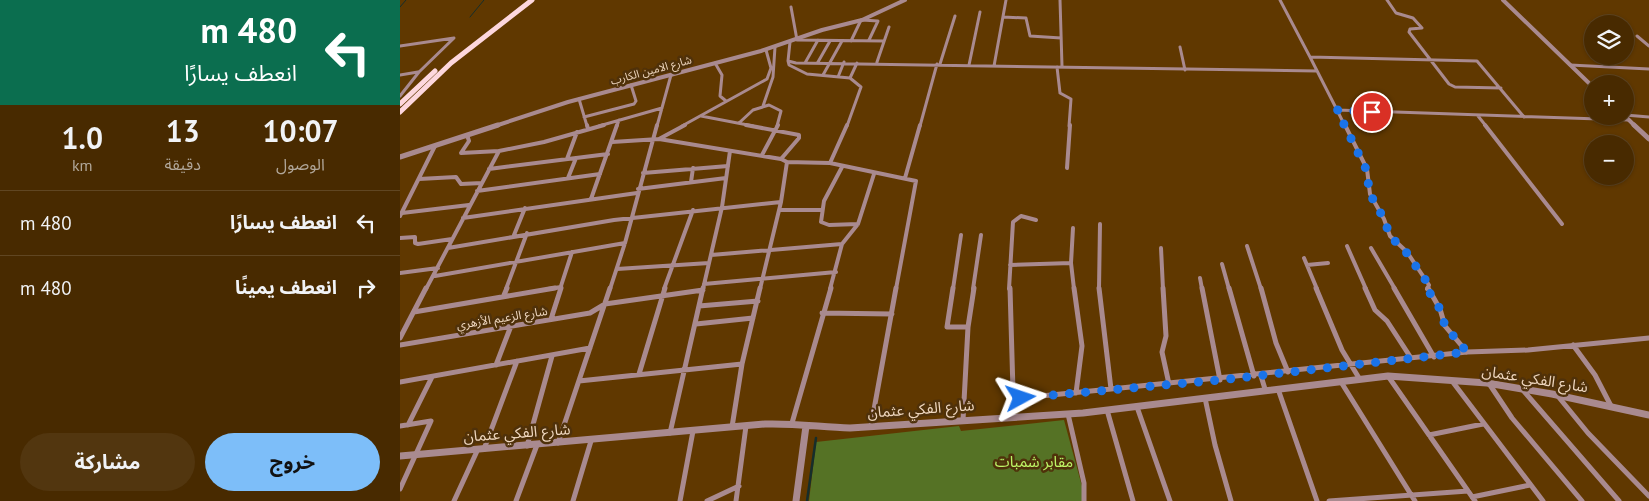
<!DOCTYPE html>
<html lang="ar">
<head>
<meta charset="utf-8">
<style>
  body { margin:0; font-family:"PT Sans","Noto Sans Arabic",sans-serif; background:#52360f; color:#f1f3f6; direction:rtl; height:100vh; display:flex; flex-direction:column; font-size:19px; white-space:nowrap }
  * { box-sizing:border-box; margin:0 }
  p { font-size:16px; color:#b1a799 }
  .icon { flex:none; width:28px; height:28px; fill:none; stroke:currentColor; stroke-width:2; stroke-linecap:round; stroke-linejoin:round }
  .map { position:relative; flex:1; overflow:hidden; direction:ltr }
  .details { display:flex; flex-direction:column; background:#482a00; width:400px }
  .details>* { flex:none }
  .banner { background:#0b6e4f; color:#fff; overflow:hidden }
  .buttons { position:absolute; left:1184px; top:15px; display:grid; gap:10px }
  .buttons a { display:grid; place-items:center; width:50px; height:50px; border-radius:50%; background:#482a00; box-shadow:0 1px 4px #0004,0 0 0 1px #604622; font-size:25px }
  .pin { position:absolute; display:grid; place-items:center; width:42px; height:42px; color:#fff; margin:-21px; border:2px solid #fff; border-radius:50%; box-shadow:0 1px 5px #0007 }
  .me { position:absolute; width:55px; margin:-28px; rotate:85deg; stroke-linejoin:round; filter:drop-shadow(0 0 4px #0008) }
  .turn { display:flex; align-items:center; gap:18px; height:105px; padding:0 20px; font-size:22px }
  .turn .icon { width:65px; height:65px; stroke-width:2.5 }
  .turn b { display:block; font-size:35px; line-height:42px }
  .eta { display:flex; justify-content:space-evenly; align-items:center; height:85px; text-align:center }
  .eta b { font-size:30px; font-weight:700; line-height:35px }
  .primary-button { display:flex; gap:10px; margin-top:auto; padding:10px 20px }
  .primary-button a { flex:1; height:58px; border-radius:30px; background:#7dbef9; color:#111; font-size:20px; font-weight:700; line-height:58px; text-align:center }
  .primary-button a+a { background:#52360f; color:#f1f3f6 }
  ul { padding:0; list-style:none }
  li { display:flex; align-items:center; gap:15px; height:65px; padding:0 20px; border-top:1px solid #604622 }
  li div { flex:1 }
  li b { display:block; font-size:19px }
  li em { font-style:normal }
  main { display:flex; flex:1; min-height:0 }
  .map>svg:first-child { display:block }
  .green { fill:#557225 }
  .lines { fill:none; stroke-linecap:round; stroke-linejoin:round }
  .stream-far1 { stroke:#162e2b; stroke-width:1 }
  .stream { stroke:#162e2b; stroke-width:2.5 }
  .minor-far2 { stroke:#a98a8f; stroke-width:3 }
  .minor-far1 { stroke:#a98a8f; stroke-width:4 }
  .minor { stroke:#a98a8f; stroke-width:5 }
  .tertiary-far2 { stroke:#a98a8f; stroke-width:4 }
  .tertiary-far1 { stroke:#a98a8f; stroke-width:5 }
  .tertiary { stroke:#a98a8f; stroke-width:7 }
  .primary { stroke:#fdd7dd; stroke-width:5 }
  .route { stroke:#1a73e8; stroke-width:9; stroke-dasharray:0 16.2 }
  .labels { text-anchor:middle; stroke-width:5; stroke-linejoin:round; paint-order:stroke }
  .far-street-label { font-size:11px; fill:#eed6be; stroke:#4f310a }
  .street-label { font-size:12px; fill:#eed6be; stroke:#4f310a }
  .near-street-label { font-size:15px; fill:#eed6be; stroke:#4f310a }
  .near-park-label { font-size:15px; fill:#bef667; stroke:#4f310a }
</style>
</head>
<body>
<main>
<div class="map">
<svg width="1249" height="501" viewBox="0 0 1249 501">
  <rect width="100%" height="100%" fill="#603800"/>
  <!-- green -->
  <path class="green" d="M664,420l19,70 -1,11h-273l7,-59 143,-16 2,5z"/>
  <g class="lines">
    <!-- stream-far1 -->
    <path class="stream-far1" d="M0,7l6,-7
      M70,17l14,-17"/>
    <!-- stream -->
    <path class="stream" d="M407,501l9,-63"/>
    <!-- minor-far2 -->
    <path class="minor-far2" d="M660,0l2,66
      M880,0l30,57 167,4 47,56
      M987,0l9,13 17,5 9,10
      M391,7l6,33 87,1
      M603,17l23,1 4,18 31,2
      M462,20l16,1 -9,19
      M1022,28l-12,1 -1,3 40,52 6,3 46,1
      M1237,36l12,10
      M451,41l10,-21
      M390,42l-2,19 8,2 521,8
      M0,46l54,-8 -35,34 -19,24
      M780,47l5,23
      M910,57l27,53 292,10
      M388,61l1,4 18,9 43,4 11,9 -14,39
      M418,62l12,-21
      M477,62l12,-35
      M315,63l7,12 -2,21 6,5
      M405,63l13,-23
      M540,64l15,-48
      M569,65l11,-53
      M1170,65l79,4
      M594,66l12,-66
      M657,67l3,26 11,6 -2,27
      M0,75l18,-3
      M423,75l19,-34
      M438,77l6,-15
      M450,78l7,-15
      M179,99l8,27
      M363,106l10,-29 2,-30
      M937,110l8,16
      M1225,115l24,2
      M301,116l52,10
      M1078,116l8,10
      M184,117l50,-13 2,-3 -5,-16
      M339,123l14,-13 16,-5 12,6 -4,15
      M199,126l63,-18
      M217,126l2,-6
      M257,126l14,-51
      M282,126l85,-47 4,-11 -5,-18
      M520,126l17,-62"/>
    <!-- minor-far1 -->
    <path class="minor-far1" d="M187,125l1,4
      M346,125l53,10v3l-18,21
      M945,125l22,44 3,25 14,25 6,17 17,16 22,33 -2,4
      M1085,125l77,99
      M259,139l26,-14
      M212,142l47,-3 122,20 6,3 43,1 86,18 -20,108
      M99,151l45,-9 60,-17
      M362,155l16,-30
      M167,159l10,-27
      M430,163l17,-38
      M442,167l-18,34 -3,21 8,3 29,-1
      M667,168l3,-43
      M89,169l119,-15
      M243,173l85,-7
      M168,178l8,-20
      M505,178l15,-53
      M19,179l37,-2 5,7 21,-1
      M291,182l2,-14
      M238,189l88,-11
      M77,191l123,-17
      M191,199l26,-74
      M379,210h43
      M2,213l67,-8
      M0,216l35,-70
      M63,218l174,-25
      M673,228l-2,35 3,26
      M114,235l11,-27
      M0,238l15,-1v6l3,1 34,-5
      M847,246l14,43
      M947,246l19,43
      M48,248l166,-28 167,-18
      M761,248l2,41
      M971,248l24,41
      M311,255l131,-11
      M904,258l13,31
      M822,264l7,25
      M610,265l61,-2
      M907,265l21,-2
      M217,269l92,-6
      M0,273l38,-5
      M35,276l190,-33
      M800,278l2,11
      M304,284l132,-12
      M26,289l73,-138 -38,2 8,-12 -2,-6
      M106,289l21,-56
      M148,289l13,-2
      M160,289l12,-37
      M210,289l15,-46 32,-118
      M264,289l29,-79
      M303,289l19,-82 8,-56
      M360,289l21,-87 6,-40
      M430,289l12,-45 16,-20 16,-50
      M553,289l8,-54
      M573,289l8,-54
      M609,289l4,-67 8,-6 15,4
      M699,289l1,-65"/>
    <!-- minor -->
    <path class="minor" d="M553,288l-6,39h21
      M610,288l3,103 8,7 90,-9 -12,-101
      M674,288l8,58 -6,47
      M763,288l3,48 -4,16 7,32
      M802,288l18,92
      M829,288l25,88
      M861,288l15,55 12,29
      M916,288l26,62 17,28
      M965,288l10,22 12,11 24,37
      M994,288l40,69
      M1028,288l12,21 5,17 22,26
      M104,295l3,-7
      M299,306l59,-5
      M14,312l141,-24
      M422,313l70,1
      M151,319l10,-31
      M296,324l57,-6
      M0,338l26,-50
      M0,345l190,-32 15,-9 98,-14
      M1173,345l22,30 16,31
      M96,365l15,-39
      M239,374l26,-86
      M861,376l4,13
      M988,376l87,125
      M179,381l163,-17
      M1052,381l91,120
      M0,382l190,-34
      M941,382l74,119
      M1090,385l22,33 70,83
      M711,389l356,-37 61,-2 121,-12
      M878,389l39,112
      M1122,389l97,112
      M1157,395l31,38 61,63
      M805,398l10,47 16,56
      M737,407l33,94
      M707,410l26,91
      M668,414l16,69v18
      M563,420l5,-93 6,-39
      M392,423l39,-135
      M8,425l24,-48
      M0,426l31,-5
      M471,426l25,-138
      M332,427l10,-63 18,-76
      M270,433l33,-145
      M1029,435l54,-11
      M158,443l52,-155
      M127,446l25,-90
      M84,449l33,-88
      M0,489l31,-68
      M1072,497l58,-12
      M54,501l24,-52
      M116,501l21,-56
      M173,501l18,-60
      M280,501l13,-70
      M307,501l32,-15
      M336,501l10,-75
      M929,501l139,-10"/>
    <!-- tertiary-far2 -->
    <path class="tertiary-far2" d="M1103,0l89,86
      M1225,116l10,10
      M95,126l73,-24 193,-51 61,-21 40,-10 43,-20"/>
    <!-- tertiary-far1 -->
    <path class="tertiary-far1" d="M1234,125l15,14
      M0,157l98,-32"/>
    <!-- tertiary -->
    <path class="tertiary" d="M0,456l365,-32c29,-1 56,3 85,4l233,-15 305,-37 99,7 65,11 97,21
      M396,501l10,-75"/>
    <!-- primary -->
    <path class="primary" d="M0,104l35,-33
      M0,112l51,-49 81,-63"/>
  </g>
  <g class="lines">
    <!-- route -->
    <path class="route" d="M621,398l199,-18 247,-28 -22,-26 -5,-17 -12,-19 1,-5 -23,-33 -16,-16 -6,-17 -14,-25 -4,-25 -29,-59 35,2"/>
  </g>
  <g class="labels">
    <!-- far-street labels -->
    <g class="far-street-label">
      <text transform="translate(251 70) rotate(-15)" y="4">شارع الامين الكارب</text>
    </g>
    <!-- street labels -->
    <g class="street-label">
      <text transform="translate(102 318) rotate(-9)" y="4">شارع الزعيم الأزهري</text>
    </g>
    <!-- near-street labels -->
    <g class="near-street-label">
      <text transform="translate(1135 379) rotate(9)" y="5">شارع الفكي عثمان</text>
      <text transform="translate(521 409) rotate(-4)" y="5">شارع الفكي عثمان</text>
      <text transform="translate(117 433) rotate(-4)" y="5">شارع الفكي عثمان</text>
    </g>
    <!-- near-park labels -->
    <g class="near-park-label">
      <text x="634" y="467">مقابر شمبات</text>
    </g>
  </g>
</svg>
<div class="buttons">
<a><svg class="icon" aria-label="layers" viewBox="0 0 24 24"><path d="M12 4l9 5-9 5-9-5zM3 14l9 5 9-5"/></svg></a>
<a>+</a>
<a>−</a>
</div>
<div class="pin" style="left:972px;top:112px;background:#d93025"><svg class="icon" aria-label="arrive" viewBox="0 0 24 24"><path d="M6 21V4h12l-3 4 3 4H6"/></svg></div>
<svg class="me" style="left:621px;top:398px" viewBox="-20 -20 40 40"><path d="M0-17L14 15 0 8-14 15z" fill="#1a73e8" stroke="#fff" stroke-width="4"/></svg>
</div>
<section class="details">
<div class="banner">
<div class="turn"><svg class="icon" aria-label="left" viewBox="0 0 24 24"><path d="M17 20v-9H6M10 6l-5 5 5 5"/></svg><div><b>480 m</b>انعطف يسارًا</div></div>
</div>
<div class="eta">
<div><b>10:07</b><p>الوصول</p></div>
<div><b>13</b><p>دقيقة</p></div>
<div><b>1.0</b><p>km</p></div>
</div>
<ul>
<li><svg class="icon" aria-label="left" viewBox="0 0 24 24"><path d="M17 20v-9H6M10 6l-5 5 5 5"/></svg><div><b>انعطف يسارًا</b></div><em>480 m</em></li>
<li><svg class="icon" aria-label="right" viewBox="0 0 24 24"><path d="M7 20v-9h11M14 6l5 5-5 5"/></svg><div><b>انعطف يمينًا</b></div><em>480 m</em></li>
</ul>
<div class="primary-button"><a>خروج</a><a>مشاركة</a></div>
</section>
</main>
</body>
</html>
